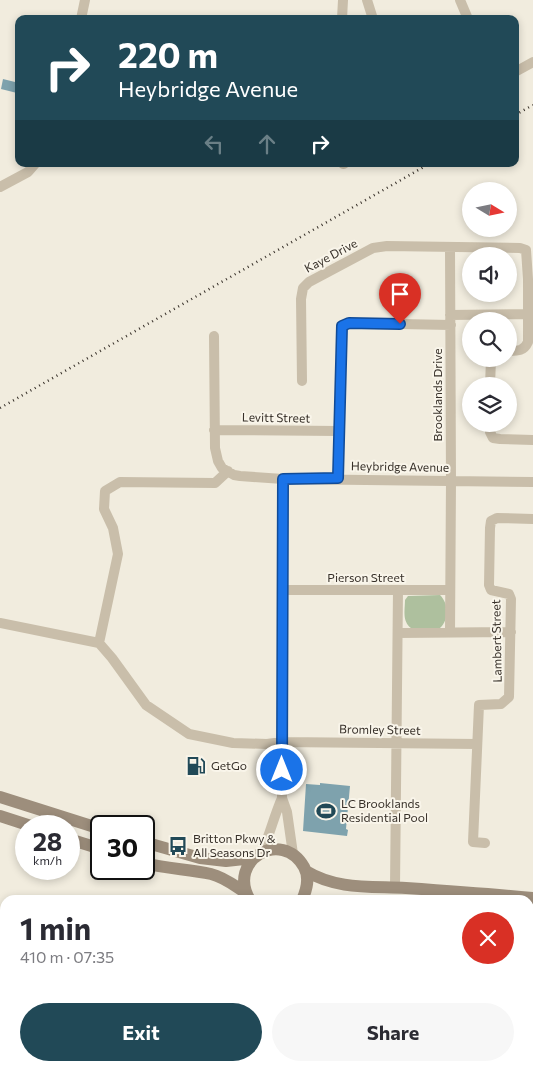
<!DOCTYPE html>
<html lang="en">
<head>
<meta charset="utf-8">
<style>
  body { margin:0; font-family:Commissioner,sans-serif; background:#f7f7f7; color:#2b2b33; height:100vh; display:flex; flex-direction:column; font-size:19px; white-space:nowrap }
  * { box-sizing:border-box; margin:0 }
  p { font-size:16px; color:#7c7c81 }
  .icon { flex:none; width:28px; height:28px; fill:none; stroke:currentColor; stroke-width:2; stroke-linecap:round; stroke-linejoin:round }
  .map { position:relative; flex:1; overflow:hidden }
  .drawer { position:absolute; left:0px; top:895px; width:534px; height:176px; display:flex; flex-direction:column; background:#fff; border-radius:15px 15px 0 0; box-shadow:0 2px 8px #0003 }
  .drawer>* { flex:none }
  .banner { position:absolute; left:15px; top:15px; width:504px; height:152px; border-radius:10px; box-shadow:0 2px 8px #0003; background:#214957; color:#fff; overflow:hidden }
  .needle { width:32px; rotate:100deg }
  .tools { position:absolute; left:462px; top:182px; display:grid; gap:10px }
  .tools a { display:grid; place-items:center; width:55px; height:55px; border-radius:50%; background:#fff; box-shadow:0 2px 8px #0003; font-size:25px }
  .speed { position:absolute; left:15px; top:815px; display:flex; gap:10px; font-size:25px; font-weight:700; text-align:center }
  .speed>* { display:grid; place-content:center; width:65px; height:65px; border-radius:50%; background:#fff; box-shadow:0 2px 8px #0003; line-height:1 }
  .speed small { font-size:12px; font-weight:400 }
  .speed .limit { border:2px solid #111; border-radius:8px; background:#fff; color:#111 }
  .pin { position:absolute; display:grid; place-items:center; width:42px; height:42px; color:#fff; margin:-51px -21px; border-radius:50% 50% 50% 0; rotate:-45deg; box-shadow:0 0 5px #0007 }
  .pin .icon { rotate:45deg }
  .me { position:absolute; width:55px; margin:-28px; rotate:0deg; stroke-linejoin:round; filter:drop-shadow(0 0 4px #0008) }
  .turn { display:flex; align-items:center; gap:18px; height:105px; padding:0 20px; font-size:22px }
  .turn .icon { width:65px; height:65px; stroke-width:2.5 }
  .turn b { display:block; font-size:35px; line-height:42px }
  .lanes { display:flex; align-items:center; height:48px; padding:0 20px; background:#0003; justify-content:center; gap:25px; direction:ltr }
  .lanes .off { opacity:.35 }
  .round { display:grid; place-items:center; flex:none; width:52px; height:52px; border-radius:26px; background:#f7f7f7 }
  .headline { display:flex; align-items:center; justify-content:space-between; height:85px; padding:0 20px }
  h1 { font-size:30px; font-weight:700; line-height:38px }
  .primary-button { display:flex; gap:10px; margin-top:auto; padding:10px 20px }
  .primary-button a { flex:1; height:58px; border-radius:30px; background:#214957; color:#fff; font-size:20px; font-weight:700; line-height:58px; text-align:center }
  .primary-button a+a { background:#f7f7f7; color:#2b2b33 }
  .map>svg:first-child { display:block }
  .green { fill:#aec09e }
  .water { fill:#7ea2ad }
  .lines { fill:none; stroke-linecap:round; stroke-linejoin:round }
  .minor { stroke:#c9beaa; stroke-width:10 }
  .secondary { stroke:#9d8e7c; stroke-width:12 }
  .rail { stroke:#373029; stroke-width:2.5; stroke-dasharray:1 4; stroke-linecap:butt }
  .route-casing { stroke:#114b97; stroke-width:12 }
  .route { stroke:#1a73e8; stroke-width:9 }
  .labels { text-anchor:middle; stroke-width:4; stroke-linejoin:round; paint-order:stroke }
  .street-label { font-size:12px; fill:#373029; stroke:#f9f5ea }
  .poi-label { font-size:12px; fill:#373029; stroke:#f9f5ea; text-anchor:start }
</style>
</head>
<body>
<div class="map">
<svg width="533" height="1071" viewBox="0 0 533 1071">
  <rect width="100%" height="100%" fill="#f1ecde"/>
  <!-- green -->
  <path class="green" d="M440,595c9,9 9,25 0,33h-29c-9,-7 -6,-18 -6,-28l3,-4z"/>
  <!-- water -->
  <path class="water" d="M3,79l16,4 -2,10 -16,-4z
    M320,783l30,3 -4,43 2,1 -1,6 -44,-5 3,-47 14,1z"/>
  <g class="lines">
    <!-- minor -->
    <path class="minor" d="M367,0l6,19
      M460,0l8,19
      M81,19l4,-19
      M342,19l1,-19
      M515,72l18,-10
      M343,164h1
      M0,187l28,-15 7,-8
      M450,248l1,233 -1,152
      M450,315l78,-1
      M214,336l1,112 3,13 4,7 12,7 6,1 43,3 250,3
      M302,381l-1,-82 2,-11 6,-6 64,-34 14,-2 133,2 6,2 2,29v63c-4,9 -10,9 -19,9
      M490,386l1,-27
      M490,424v8l3,6 7,1 33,1
      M214,430l124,1
      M338,478l4,-152 7,-3 102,2
      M283,479l-1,319 5,14 6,42
      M282,590h167
      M0,623l99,20 13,15 34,47 43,29 44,9 34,1 15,-2 195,2
      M398,633l113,-1
      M99,643l19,-89 -5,-26 -9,-19 1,-18 15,-9 95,1 13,-12
      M485,843l-12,-1 6,-137 22,-1 8,-7 2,-98 -2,-5 -18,-4 -2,-5 1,-57 1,-7 6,-3 36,1
      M262,852c8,-18 12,-36 20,-54
      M395,887l3,-297
      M266,1071v-5"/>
    <!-- secondary -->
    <path class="secondary" d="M0,797l101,32
      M0,816l31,10
      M69,839l32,10
      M144,842l56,16 26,3 27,-3
      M144,863c22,6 45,6 67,11 13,3 24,12 35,19
      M306,871c31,19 66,15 100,17 43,3 85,6 127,10
      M250,900c-24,-40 32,-72 54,-33 6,11 3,22 -2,33
      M529,917l4,1"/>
    <!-- rail -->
    <path class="rail" d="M515,115l18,-10
      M0,408l429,-244"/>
  </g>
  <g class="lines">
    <!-- route casing -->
    <g class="route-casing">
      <path id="route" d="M282,770l1,-291 55,-1 4,-152 7,-3 51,1"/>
    </g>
    <!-- route -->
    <use href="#route" class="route"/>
  </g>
  <!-- icons -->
  <defs>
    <g id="fuel-bare" transform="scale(1.5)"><path d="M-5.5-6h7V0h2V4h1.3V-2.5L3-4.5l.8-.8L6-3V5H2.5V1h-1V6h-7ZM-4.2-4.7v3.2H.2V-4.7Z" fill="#214957" stroke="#f9f5ea" stroke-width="2.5" paint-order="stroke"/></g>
    <g id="stadium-bare" transform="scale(1.5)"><path d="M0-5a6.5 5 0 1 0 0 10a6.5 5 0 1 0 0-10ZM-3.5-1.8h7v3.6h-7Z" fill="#214957" stroke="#f9f5ea" stroke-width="2.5" paint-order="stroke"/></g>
    <g id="bus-bare" transform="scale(1.5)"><path d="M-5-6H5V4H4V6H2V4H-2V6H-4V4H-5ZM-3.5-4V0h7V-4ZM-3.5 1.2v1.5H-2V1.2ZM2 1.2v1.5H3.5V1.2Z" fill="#214957" stroke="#f9f5ea" stroke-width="2.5" paint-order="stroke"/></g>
  </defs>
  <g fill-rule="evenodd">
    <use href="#fuel-bare" x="196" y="766"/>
    <use href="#stadium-bare" x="326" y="811"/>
    <use href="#bus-bare" x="178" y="846"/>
  </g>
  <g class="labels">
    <!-- street labels -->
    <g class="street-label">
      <text transform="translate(331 256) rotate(-28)" y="4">Kaye Drive</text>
      <text transform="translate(438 395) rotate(-90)" y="4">Brooklands Drive</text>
      <text transform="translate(276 418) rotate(1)" y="4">Levitt Street</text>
      <text transform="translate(400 467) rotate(1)" y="4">Heybridge Avenue</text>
      <text x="366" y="582">Pierson Street</text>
      <text transform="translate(497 641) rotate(-91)" y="4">Lambert Street</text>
      <text transform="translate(380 730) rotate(1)" y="4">Bromley Street</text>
    </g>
    <!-- poi labels -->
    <g class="poi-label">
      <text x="211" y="770">GetGo</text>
      <text x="341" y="808">LC Brooklands<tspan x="341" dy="14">Residential Pool</tspan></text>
      <text x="193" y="843">Britton Pkwy &amp;<tspan x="193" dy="14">All Seasons Dr</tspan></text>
    </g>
  </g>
</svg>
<div class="tools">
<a><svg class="needle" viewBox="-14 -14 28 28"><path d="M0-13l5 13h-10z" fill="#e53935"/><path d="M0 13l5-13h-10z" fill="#7c7c81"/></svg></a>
<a><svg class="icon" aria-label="sound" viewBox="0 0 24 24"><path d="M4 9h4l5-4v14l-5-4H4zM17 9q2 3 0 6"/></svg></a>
<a><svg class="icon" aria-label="search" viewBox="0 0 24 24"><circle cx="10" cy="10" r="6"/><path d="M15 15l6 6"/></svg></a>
<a><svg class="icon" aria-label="layers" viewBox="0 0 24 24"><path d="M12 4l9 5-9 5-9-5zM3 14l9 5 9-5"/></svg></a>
</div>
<div class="speed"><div>28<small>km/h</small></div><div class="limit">30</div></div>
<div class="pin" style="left:400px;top:324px;background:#d93025"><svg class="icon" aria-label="arrive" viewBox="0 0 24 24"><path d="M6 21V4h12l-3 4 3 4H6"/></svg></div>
<svg class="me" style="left:282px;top:770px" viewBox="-20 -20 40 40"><circle r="17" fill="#1a73e8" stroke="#fff" stroke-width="3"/><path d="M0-11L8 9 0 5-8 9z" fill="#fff"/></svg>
<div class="banner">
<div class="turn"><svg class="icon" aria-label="right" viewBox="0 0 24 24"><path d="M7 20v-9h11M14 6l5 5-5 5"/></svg><div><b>220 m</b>Heybridge Avenue</div></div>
<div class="lanes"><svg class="icon off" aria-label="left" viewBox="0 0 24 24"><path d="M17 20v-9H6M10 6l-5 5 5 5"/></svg><svg class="icon off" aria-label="ahead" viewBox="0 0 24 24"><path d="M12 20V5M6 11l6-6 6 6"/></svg><svg class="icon" aria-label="right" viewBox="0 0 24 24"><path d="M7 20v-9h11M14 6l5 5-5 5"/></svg></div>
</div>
<section class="drawer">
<div class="headline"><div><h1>1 min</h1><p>410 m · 07:35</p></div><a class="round" style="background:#d93025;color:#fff"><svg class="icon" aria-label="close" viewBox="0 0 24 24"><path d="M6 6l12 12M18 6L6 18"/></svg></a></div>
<div class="primary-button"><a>Exit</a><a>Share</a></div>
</section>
</div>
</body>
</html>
